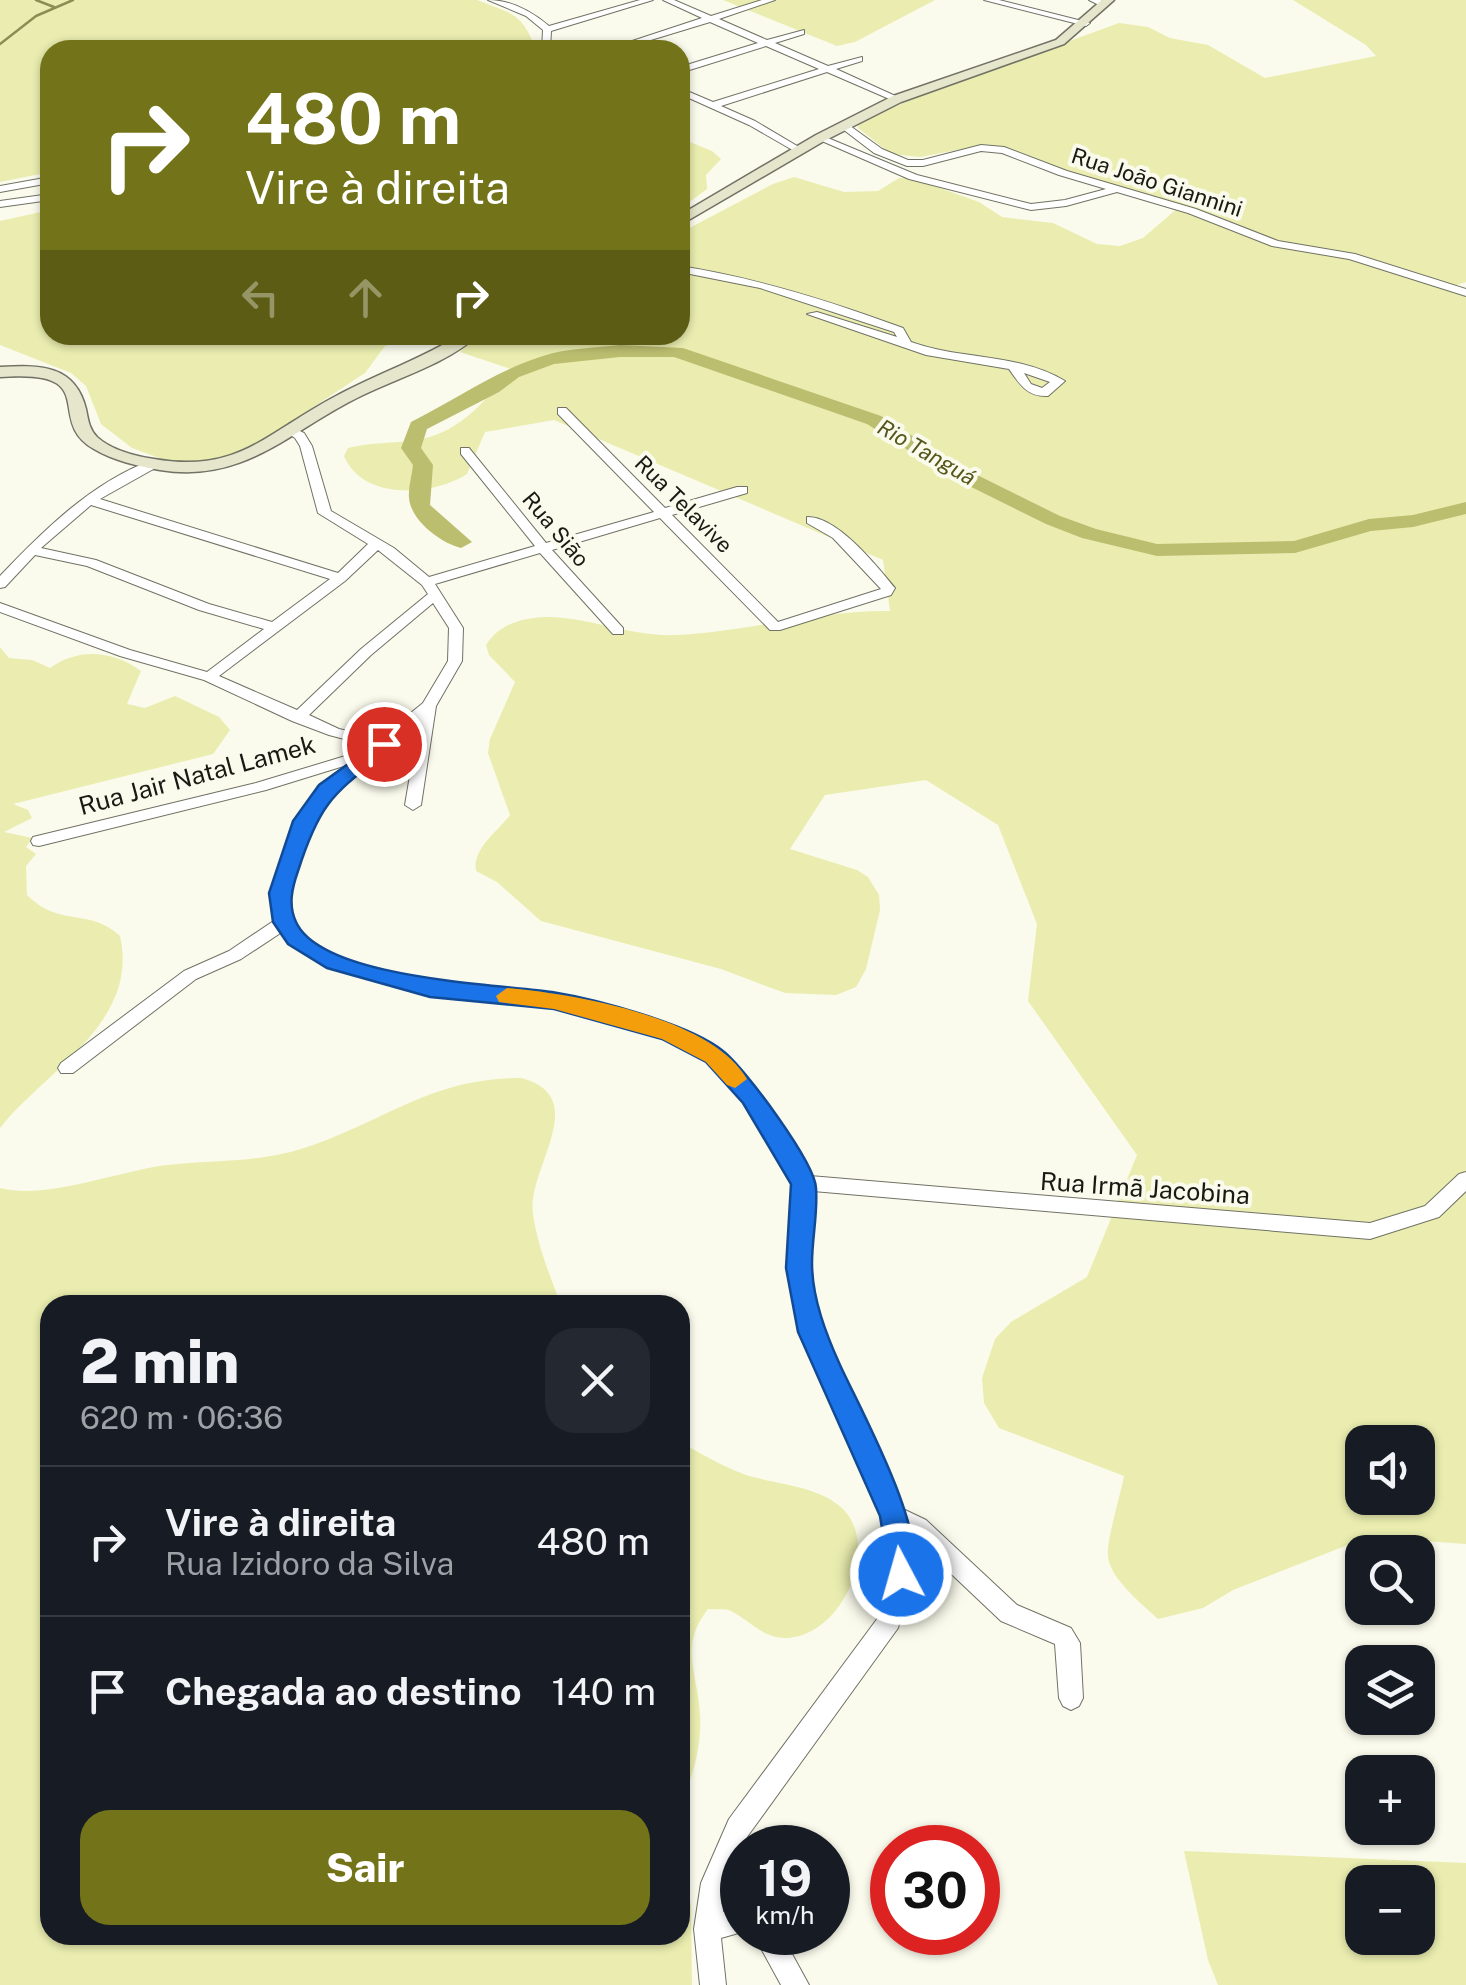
<!DOCTYPE html>
<html lang="pt">
<head>
<meta charset="utf-8">
<style>
  body { margin:0; font-family:"Public Sans",sans-serif; background:#242831; color:#f1f3f6; height:100vh; display:flex; flex-direction:column; font-size:38px; white-space:nowrap }
  * { box-sizing:border-box; margin:0 }
  p { font-size:32px; color:#9ea1a6 }
  .icon { flex:none; width:55px; height:55px; fill:none; stroke:currentColor; stroke-width:2; stroke-linecap:round; stroke-linejoin:round }
  .map { position:relative; flex:1; overflow:hidden }
  .details { position:absolute; left:40px; top:1295px; width:650px; height:650px; display:flex; flex-direction:column; background:#171b24; border-radius:30px; box-shadow:0 2px 8px #0004 }
  .details>* { flex:none }
  .guide { position:absolute; left:40px; top:40px; width:650px; height:305px; border-radius:30px; box-shadow:0 2px 8px #0004; background:#737419; color:#fff; overflow:hidden }
  .tools { position:absolute; left:1345px; top:1425px; display:grid; gap:20px }
  .tools a { display:grid; place-items:center; width:90px; height:90px; border-radius:20px; background:#171b24; box-shadow:0 2px 8px #0004; font-size:50px }
  .speed { position:absolute; left:720px; top:1825px; display:flex; gap:20px; font-size:50px; font-weight:700; text-align:center }
  .speed>* { display:grid; place-content:center; width:130px; height:130px; border-radius:50%; background:#171b24; box-shadow:0 2px 8px #0004; line-height:1 }
  .speed small { font-size:25px; font-weight:400 }
  .speed .limit { border:15px solid #d22; background:#fff; color:#111 }
  .pin { position:absolute; display:grid; place-items:center; width:85px; height:85px; color:#fff; margin:-42px; border:5px solid #fff; border-radius:50%; box-shadow:0 2px 10px #0007 }
  .me { position:absolute; width:110px; margin:-55px; rotate:354deg; stroke-linejoin:round; filter:drop-shadow(0 0 8px #0008) }
  .turn { display:flex; align-items:center; gap:35px; height:210px; padding:0 40px; font-size:45px }
  .turn .icon { width:130px; height:130px; stroke-width:2.5 }
  .turn b { display:block; font-size:70px; line-height:85px }
  .lanes { display:flex; align-items:center; height:95px; padding:0 40px; background:#0003; justify-content:center; gap:50px; direction:ltr }
  .lanes .off { opacity:.35 }
  .round { display:grid; place-items:center; flex:none; width:105px; height:105px; border-radius:30px; background:#242831 }
  .overview { display:flex; align-items:center; justify-content:space-between; height:170px; padding:0 40px }
  h1 { font-size:60px; font-weight:800; line-height:75px }
  .button { display:flex; gap:20px; margin-top:auto; padding:20px 40px }
  .button a { flex:1; height:115px; border-radius:30px; background:#737419; color:#fff; font-size:40px; font-weight:800; line-height:115px; text-align:center }
  ul { padding:0; list-style:none }
  li { display:flex; align-items:center; gap:30px; height:150px; padding:0 40px; border-top:2px solid #363941 }
  li div { flex:1 }
  li b { display:block; font-size:38px }
  li em { font-style:normal }
  .map>svg:first-child { display:block }
  .green { fill:#eaedaf; fill-rule:evenodd }
  .lines { fill:none; stroke-linecap:round; stroke-linejoin:round }
  .stream { stroke:#8b8d54; stroke-width:2.5 }
  .river { fill:#bbbe6f; fill-rule:evenodd }
  .street-casing { stroke:#717265; stroke-width:2 }
  .secondary-casing { stroke:#717265; stroke-width:3 }
  .street { fill:#fff; fill-rule:evenodd }
  .secondary { fill:#e5e6cb; fill-rule:evenodd }
  .route { fill:#1a73e8; stroke:#114b97; stroke-width:2.5 }
  .slow { fill:#f59e0b }
  .labels { text-anchor:middle; stroke-width:8; stroke-linejoin:round; paint-order:stroke }
  .far-street-label { font-size:22px; fill:#1a1a15; stroke:#fafbec }
  .far-water-label { font-size:22px; font-style:italic; fill:#55561b; stroke:#fafbec }
  .street-label { font-size:25px; fill:#1a1a15; stroke:#fafbec }
</style>
</head>
<body>
<div class="map">
<svg width="1466" height="1985" viewBox="0 0 1466 1985">
  <rect width="100%" height="100%" fill="#fafbec"/>
  <!-- green -->
  <path class="green" d="M0,0h477c35,14 45,12 59,50h-486v122l-50,10z
    M723,0h212l-80,42 -18,4z
    M1293,0h173v282l-12,4 12,10v1248l-98,-7 -135,53 -30,18 -45,11c-16,-15 -48,-40 -50,-63 -2,-14 13,-63 16,-80l-125,-48 -15,-25 -2,-25 13,-39 16,-17 76,-45 50,-122 -109,-154 9,-77 -39,-99 -72,-45 -101,15 -35,54 67,21 11,7 11,18 1,15 -14,59 -10,18 -20,8 -51,-2 -64,-24 -180,-48 -44,-39 -21,-11c-4,-22 21,-39 34,-56l-22,-62 2,-14 25,-57 -26,-27 -3,-10c13,-21 36,-27 60,-28 44,0 86,20 129,18 72,-3 143,-25 215,-24l-7,-51 -329,-140 -69,12 -18,42c-36,23 -105,26 -123,-18l4,-8c21,-5 42,-5 63,-7 47,-6 72,-37 100,-72l-51,-17 18,-17h202v-102l93,-49 21,-7 50,15 34,-1 21,-13h13l67,24 23,15 51,6 44,21 23,2 23,-8 36,-31 -115,-34 -33,-16 -52,-11 -59,11 -29,-3 -33,-26 1,-5 62,-28 198,-72 29,4 22,11 38,7 57,33 111,-22 -10,-11zM1362,1442h56v56h-56z
    M680,138l32,13 9,8 -15,16 1,14 -27,20z
    M50,210v125h396l-36,2 -25,9 -20,27 -105,69 -19,12 -45,9 -34,-4 -30,-11 -31,-24 -15,-38 -15,-13 -71,-28v-124z
    M0,647l9,11 23,2 18,8c29,-21 64,-17 91,3l-14,33 18,4 30,-12 44,21 11,13 -17,24 -200,50 15,6 4,8 -28,14 28,6 -6,9 10,7 -10,12 1,29c32,33 62,12 93,41 20,87 -75,135 -120,192z
    M521,1078c73,19 5,91 12,136 4,30 17,62 28,91h-511v630h630v-82l11,52 1,80h-692v-797c47,12 118,-17 167,-23 46,-5 92,-2 137,-17 81,-26 125,-70 217,-70z
    M680,1442c22,12 45,26 69,34 29,8 72,11 94,33 39,40 -3,129 -58,129 -22,0 -36,-18 -54,-27 -6,-3 -16,-1 -23,-2 -29,37 -11,62 -8,104 2,31 -6,63 -20,91z
    M1184,1851l282,12v122h-248l-10,-25zM1362,1882h56v56h-56z"/>
  <g class="lines">
    <!-- stream -->
    <path class="stream" d="M36,0l18,7
      M0,44l36,-28 37,-16"/>
    <!-- river -->
    <path class="river" d="M620,345l63,3 198,68 80,51 99,49 36,13 61,15 137,-3 75,-22 44,-4 53,-13v12l-53,13 -42,4 -76,22 -138,3 -75,-18 -36,-14 -99,-49 -80,-51 -193,-67h-54l-66,7 -35,13 -20,15 -72,37 -6,19 12,17 -3,40 42,37 -11,6c-20,-5 -50,-27 -52,-50 -1,-11 3,-22 4,-33l-12,-17 10,-26c44,-22 86,-52 132,-66 24,-8 52,-8 77,-11z"/>
    <!-- street casing -->
    <g class="street-casing">
      <path id="street" d="M488,0c23,0 43,11 61,26l91,-26h13l-102,31 -1,19h-8l1,-20 -17,-14z
        M663,0h11l37,16 51,-16h13l-56,19 48,21 37,-10v4l-29,9 53,23 34,-9v4l-26,8 66,30 -8,2 -67,-29 -106,34 34,15 49,29 -8,2 -47,-27 -69,-31v-6l33,14 106,-33 -53,-23 -86,27v-6l78,-24 -48,-21 -92,28h-13l97,-32z
        M984,0h15l91,23 -4,3z
        M1089,0h12l6,4 -4,3z
        M840,123h6l36,26 26,11h15l58,-15 23,2 63,24 129,38 82,32 77,13 111,35v7l-117,-37 -77,-13 -84,-33 -71,-21 -51,14 -35,4 -122,-31 -94,-41 8,-2 94,39 114,29 34,-4 41,-11 -47,-14 -57,-22 -21,-2 -58,15h-16l-33,-13 -34,-26z
        M50,177v6l-50,9v-6z
        M50,194v6l-50,7v-6z
        M680,266c77,12 150,35 223,62l8,14c49,18 108,11 154,39l-17,15c-20,1 -28,-11 -39,-27l-83,-14 -119,-41 10,-2 80,25 -3,-5 -134,-44 -80,-16zM1024,373l26,9 -8,6 -11,-4z
        M558,408h8l99,100 72,-21h10v6l-75,22 106,107 103,-33 -48,-51 -26,-15v-6c30,-1 70,49 88,71l-4,7 -111,35h-10l-110,-112 -108,32 71,78v6h-10l-73,-81 -105,31 28,44 -1,33 -26,45 -15,99 -8,5 -8,-5 14,-83 -87,72 -20,28 -24,71 4,28 10,14 39,24 89,24 124,11 121,33 45,24 39,41 51,84 560,47 55,-17 34,-32 7,-2v19l-27,26 -69,22 -557,-48 -5,77 14,63 81,178 23,11 91,85 54,23 9,15 3,55 -4,8 -8,4 -8,-4 -4,-8 -4,-54 -54,-23 -93,-88 4,41 -14,54 -151,209 -20,47 -4,28 19,-6v26l-21,6 5,47h-26l-6,-56 7,-46 28,-64 151,-204 10,-41 -6,-58 -82,-185 -14,-63 6,-84 -49,-82 -37,-41 -45,-24 -109,-31 -124,-11 -95,-26 -45,-26 -8,-11 -41,27 -45,20 -123,94h-12l-3,-5 3,-5 123,-92 45,-20 46,-31 -3,-27 24,-72 24,-35 27,-21 -81,25 -227,56 -6,-1 -2,-4 2,-4 223,-54 96,-29 9,-1 10,-7 -42,-11 -37,-14 -88,-41 -84,-24 -120,-44v-9l130,47 77,22 57,-43 -65,-19 -112,-44 -52,-11 -30,32 -5,1v-12c44,-46 91,-93 152,-116l6,4 -1,3 -57,32 238,74 30,-29 -50,-31 -18,-67 -5,-8 -12,-8 6,-4 15,7 8,13 19,65 63,37 35,29 106,-31 -74,-92v-6h8l77,95 108,-31 -96,-98zM91,505l239,74 -58,43 -63,-18 -113,-44 -55,-12zM378,550l44,35 6,9 -67,55 -64,61 -78,-34 126,-95zM433,603l16,25 -1,33 -25,42 -43,35 -41,-9 -30,-14 62,-60z
        M752,1932h28l29,53h-28z"/>
    </g>
    <!-- secondary casing -->
    <g class="secondary-casing">
      <path id="secondary" d="M1102,0h12l-50,44 -163,58 -77,39 -144,84v-10l136,-80 77,-39 163,-56z
        M460,335h18c-30,28 -78,42 -115,60 -72,34 -117,89 -203,75 -22,-4 -46,-9 -66,-21 -51,-29 11,-80 -94,-72v-10c39,-2 75,-3 86,42 2,10 3,20 11,28 14,13 38,19 57,22 85,15 113,-27 182,-63 41,-22 85,-37 124,-61z"/>
    </g>
    <!-- street -->
    <use href="#street" class="street"/>
    <!-- secondary -->
    <use href="#secondary" class="secondary"/>
  </g>
  <!-- route -->
  <path class="route" d="M384,738l7,2v8c-57,46 -70,51 -93,123 -6,17 -10,34 -2,51 26,57 201,62 256,70 43,7 138,32 171,59 22,17 92,112 93,137 2,25 -4,50 -4,75 0,35 14,71 28,102 21,46 92,173 71,219l-10,4 -10,-4 -11,-68 -82,-184 -12,-64 5,-84 -48,-81 -37,-41 -44,-23 -108,-30 -124,-12 -103,-29 -39,-24 -15,-22 -4,-29 24,-72 26,-36z"/>
  <!-- slow -->
  <path class="slow" d="M507,988c67,6 204,29 240,91l-12,9 -8,-3 -21,-23 -44,-23 -108,-30 -55,-7 -3,-6z"/>
  <g class="labels">
    <!-- far-street labels -->
    <g class="far-street-label">
      <text transform="translate(1157 182) rotate(18)" y="8">Rua João Giannini</text>
      <text transform="translate(684 504) rotate(45)" y="8">Rua Telavive</text>
      <text transform="translate(556 529) rotate(50)" y="8">Rua Sião</text>
    </g>
    <!-- far-water labels -->
    <g class="far-water-label">
      <text transform="translate(927 452) rotate(30)" y="8">Rio Tanguá</text>
    </g>
    <!-- street labels -->
    <g class="street-label">
      <text transform="translate(197 775) rotate(-15)" y="9">Rua Jair Natal Lamek</text>
      <text transform="translate(1145 1188) rotate(4)" y="9">Rua Irmã Jacobina</text>
    </g>
  </g>
</svg>
<div class="tools">
<a><svg class="icon" aria-label="sound" viewBox="0 0 24 24"><path d="M4 9h4l5-4v14l-5-4H4zM17 9q2 3 0 6"/></svg></a>
<a><svg class="icon" aria-label="search" viewBox="0 0 24 24"><circle cx="10" cy="10" r="6"/><path d="M15 15l6 6"/></svg></a>
<a><svg class="icon" aria-label="layers" viewBox="0 0 24 24"><path d="M12 4l9 5-9 5-9-5zM3 14l9 5 9-5"/></svg></a>
<a>+</a>
<a>−</a>
</div>
<div class="speed"><div>19<small>km/h</small></div><div class="limit">30</div></div>
<div class="pin" style="left:384px;top:744px;background:#d93025"><svg class="icon" aria-label="arrive" viewBox="0 0 24 24"><path d="M6 21V4h12l-3 4 3 4H6"/></svg></div>
<svg class="me" style="left:901px;top:1574px" viewBox="-20 -20 40 40"><circle r="17" fill="#1a73e8" stroke="#fff" stroke-width="3"/><path d="M0-11L8 9 0 5-8 9z" fill="#fff"/></svg>
<div class="guide">
<div class="turn"><svg class="icon" aria-label="right" viewBox="0 0 24 24"><path d="M7 20v-9h11M14 6l5 5-5 5"/></svg><div><b>480 m</b>Vire à direita</div></div>
<div class="lanes"><svg class="icon off" aria-label="left" viewBox="0 0 24 24"><path d="M17 20v-9H6M10 6l-5 5 5 5"/></svg><svg class="icon off" aria-label="ahead" viewBox="0 0 24 24"><path d="M12 20V5M6 11l6-6 6 6"/></svg><svg class="icon" aria-label="right" viewBox="0 0 24 24"><path d="M7 20v-9h11M14 6l5 5-5 5"/></svg></div>
</div>
<section class="details">
<div class="overview"><div><h1>2 min</h1><p>620 m · 06:36</p></div><a class="round"><svg class="icon" aria-label="close" viewBox="0 0 24 24"><path d="M6 6l12 12M18 6L6 18"/></svg></a></div>
<ul>
<li><svg class="icon" aria-label="right" viewBox="0 0 24 24"><path d="M7 20v-9h11M14 6l5 5-5 5"/></svg><div><b>Vire à direita</b><p>Rua Izidoro da Silva</p></div><em>480 m</em></li>
<li><svg class="icon" aria-label="arrive" viewBox="0 0 24 24"><path d="M6 21V4h12l-3 4 3 4H6"/></svg><div><b>Chegada ao destino</b></div><em>140 m</em></li>
</ul>
<div class="button"><a>Sair</a></div>
</section>
</div>
</body>
</html>
